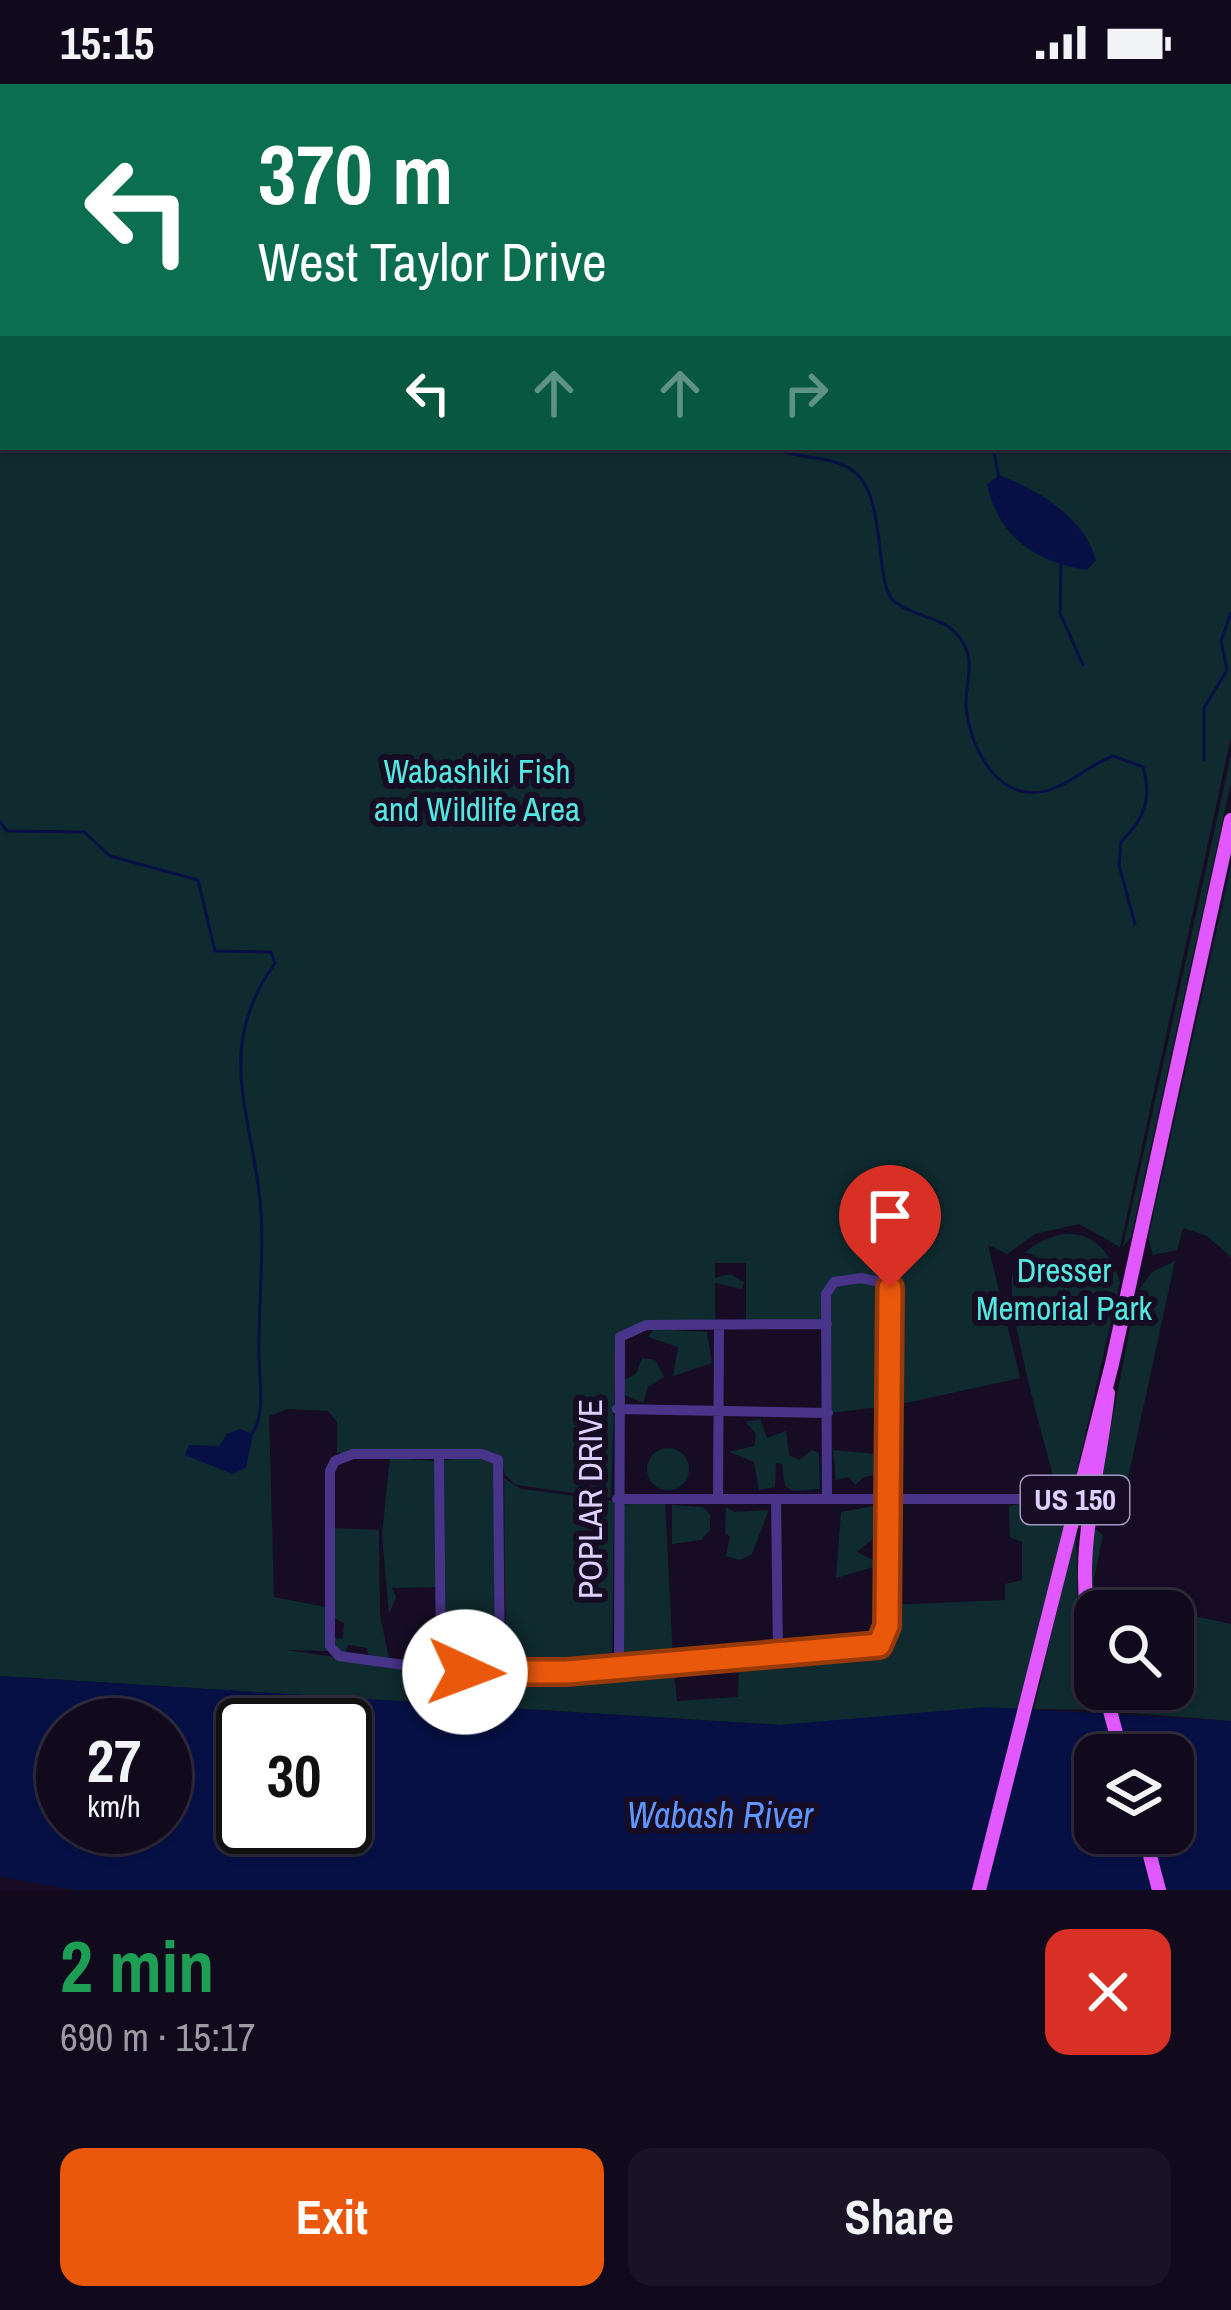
<!DOCTYPE html>
<html lang="en">
<head>
<meta charset="utf-8">
<style>
  body { margin:0; font-family:"Archivo Narrow",sans-serif; background:#191325; color:#f1f3f6; height:100vh; display:flex; flex-direction:column; font-size:45px; white-space:nowrap }
  * { box-sizing:border-box; margin:0 }
  p { font-size:39px; color:#9c9aa3 }
  .icon { flex:none; width:66px; height:66px; fill:none; stroke:currentColor; stroke-width:2; stroke-linecap:round; stroke-linejoin:round }
  .map { position:relative; height:1806px; overflow:hidden }
  .sheet { display:flex; flex-direction:column; background:#100a1c; flex:1 }
  .sheet>* { flex:none }
  .hud { position:absolute; left:0px; top:0px; width:1233px; height:366px; box-shadow:0 3px 9px #0004,0 0 0 3px #302b3b; background:#0b6e4f; color:#fff; overflow:hidden }
  .tools { position:absolute; left:1074px; top:1506px; display:grid; gap:24px }
  .tools a { display:grid; place-items:center; width:120px; height:120px; border-radius:24px; background:#100a1c; box-shadow:0 3px 9px #0004,0 0 0 3px #302b3b; font-size:60px }
  .speed { position:absolute; left:36px; top:1614px; display:flex; gap:24px; font-size:60px; font-weight:700; text-align:center }
  .speed>* { display:grid; place-content:center; width:156px; height:156px; border-radius:50%; background:#100a1c; box-shadow:0 3px 9px #0004,0 0 0 3px #302b3b; line-height:1 }
  .speed small { font-size:30px; font-weight:400 }
  .speed .limit { border:6px solid #111; border-radius:18px; background:#fff; color:#111 }
  .pin { position:absolute; display:grid; place-items:center; width:102px; height:102px; color:#fff; margin:-123px -51px; border-radius:50% 50% 50% 0; rotate:-45deg; box-shadow:0 0 12px #0007 }
  .pin .icon { rotate:45deg }
  .me { position:absolute; width:132px; margin:-66px; rotate:92deg; stroke-linejoin:round; filter:drop-shadow(0 0 9px #0008) }
  .turn { display:flex; align-items:center; gap:42px; height:252px; padding:0 60px; font-size:54px }
  .turn .icon { width:156px; height:156px; stroke-width:2.5 }
  .turn b { display:block; font-size:84px; line-height:102px }
  .lanes { display:flex; align-items:center; height:114px; padding:0 60px; background:#0003; justify-content:center; gap:60px; direction:ltr }
  .lanes .off { opacity:.35 }
  .round { display:grid; place-items:center; flex:none; width:126px; height:126px; border-radius:24px; background:#191325 }
  .summary { display:flex; align-items:center; justify-content:space-between; height:204px; padding:0 60px }
  h1 { font-size:72px; font-weight:700; line-height:90px; color:#1e9e55 }
  .primary-button { display:flex; gap:24px; margin-top:auto; padding:24px 60px }
  .primary-button a { flex:1; height:138px; border-radius:24px; background:#ea580c; color:#fff; font-size:48px; font-weight:700; line-height:138px; text-align:center }
  .primary-button a+a { background:#191325; color:#f1f3f6 }
  .status { display:flex; justify-content:space-between; align-items:center; height:84px; padding:0 60px; background:#100a1c; direction:ltr }
  .status svg { height:33px; fill:currentColor }
  .map>svg:first-child { display:block }
  .green { fill:#0f2b30; fill-rule:evenodd }
  .water { fill:#061045; fill-rule:evenodd }
  .lines { fill:none; stroke-linecap:round; stroke-linejoin:round }
  .stream { stroke:#061045; stroke-width:3 }
  .minor { stroke:#483488; stroke-width:10 }
  .major { stroke:#e158ff; stroke-width:14 }
  .route-casing { stroke:#983908; stroke-width:30 }
  .route { stroke:#ea580c; stroke-width:21 }
  .labels { text-anchor:middle; stroke-width:12; stroke-linejoin:round; paint-order:stroke }
  .shield { fill:#160d25; stroke:#a396be; stroke-width:3 }
  .shield-label { font-size:30px; font-weight:bold; fill:#dfd1ff }
  .park-label { font-size:33px; fill:#53e9e0; stroke:#160d25 }
  .street-label { font-size:33px; fill:#dfd1ff; stroke:#160d25 }
  .water-label { font-size:36px; font-style:italic; fill:#5f96ff; stroke:#160d25 }
</style>
</head>
<body>
<div class="status"><b>15:15</b><svg viewBox="0 0 49 12"><path d="M0 12V9h3v3zM5 12V6h3v6zM10 12V3h3v9zM15 12V0h3v12zM26 1h20v11H26zM47 4h2v5h-2z"/></svg></div>
<div class="map">
<svg width="1231" height="1806" viewBox="0 0 1231 1806">
  <rect width="100%" height="100%" fill="#160d25"/>
  <!-- green -->
  <path class="green" d="M0,0h1231v653l-111,510 -41,-23 -44,10 -28,20 -19,-9 32,133 -128,28 -2,-121 -57,-5 -9,43h-78v-60h-31v15l15,-4 14,8 -2,7 -27,-6v40c-33,0 -83,-12 -99,22l-5,153 -95,-13 -11,-10 -4,-15 -164,-7v-31l-9,-11 -40,-2 -19,7 5,181 56,11 -2,43 -42,-1 153,22 234,-7 4,36 61,-4 1,-37 140,-12 9,-12 1,-31 116,-5v-16l17,-4v-38l-12,-5 -1,-31 20,-4 31,8 6,13 -46,185 -240,17 -780,-49zM3,3h1227v360h-1227z
    M1231,671v27l-100,455 -8,10z
    M1231,781v392l-24,-21 -24,-8 -6,22 -24,5 -5,-16z
    M1063,1150c32,-2 47,19 57,48l-47,206 -10,8 -8,-12c-10,-43 -51,-177 -42,-212 6,-22 29,-33 50,-38z
    M1175,1177l-47,217 -27,29 -5,-3 41,-212 15,-20z
    M857,1196l30,9 1,117 -58,7 1,-125z
    M654,1245l53,3 5,31 -39,13 5,-29 -30,-10z
    M642,1274l13,2 9,17 -16,10 -5,16 -20,-9 1,-14 12,-6z
    M760,1335l7,19 19,-7 3,24 10,5 13,-10 7,3 1,36 -27,2 -8,-5 -3,-22 -6,-1 -1,24 -16,3 -5,-28 -25,-10 25,-6 2,-12 -10,-12z
    M880,1358l3,32 -19,3 -9,8 -6,-8 -13,3 -3,-30 43,4z
    M647 1385a21 21 0 1 1 42 0a21 21 0 1 1-42 0Z
    M487,1372l9,5 1,210 -51,-6 -2,-205z
    M390,1374l45,3 3,126 -46,1 4,9 -7,17 -7,-79z
    M504,1394l17,11 93,12 -2,162 -106,8z
    M665,1415l8,160 -43,2 -8,-6 -1,-150z
    M672,1421l31,2 7,7v16l-9,10 -29,4z
    M874,1422l2,30 -19,16 16,8v7l-37,11 5,-66z
    M726,1423l8,5 35,-2 -17,44 -12,6 -14,-4 4,-19 -5,-4z
    M1093,1443l10,8 -10,48 7,13 131,28v97l-112,-9 -7,-23h61v-78h-78v14l-5,-36z
    M332,1444l47,2 1,85 9,44 -20,-2 -2,-9 -19,-3 -3,9 -6,-1 -6,-14 10,-1 1,-15 -10,-5z
    M1076,1447l2,82 25,97 -69,-1z"/>
  <!-- water -->
  <path class="water" d="M999,391c38,14 86,43 97,85l-9,10c-51,-7 -89,-34 -100,-86z
    M240,1345l13,5 -7,34 -14,6 -47,-19 4,-10 30,1 8,-12z
    M0,1592l780,49 206,-18 245,14v169h-1157l-74,-14zM63,1641h102v102h-102zM243,1641h102v102h-102zM1095,1671h78v78h-78z"/>
  <g class="lines">
    <!-- stream -->
    <path class="stream" d="M1022,3l5,-3
      M772,363c26,14 62,6 85,27 30,29 17,113 38,128 27,20 57,12 72,49 6,16 -2,38 -1,55 4,45 36,105 91,81 20,-9 35,-23 56,-31l30,11c9,33 2,51 -22,75l-2,23 16,59
      M993,363l6,31
      M1061,481l-1,48 23,52
      M1204,676v-52l23,-38 -6,-29 10,-28
      M0,738l7,9 77,1 26,24 88,24 17,71 56,1 4,11c-60,84 -25,145 -15,237 5,52 -2,104 -1,156 0,27 8,58 -9,81"/>
    <!-- minor -->
    <path class="minor" d="M617,1325l211,4
      M439,1371l2,215
      M718,1414l1,-171
      M617,1415h414l56,11
      M776,1415l2,156
      M619,1583l1,-330 26,-12 181,-1
      M500,1590l-2,-214 -16,-6h-129l-18,7 -5,10v175l9,10c58,8 116,17 174,19l362,-27 12,-22 4,-332 -6,-11 -24,-5 -27,4 -8,12 1,205"/>
    <!-- major -->
    <path class="major" d="M1095,1571c-25,-92 3,-172 13,-262
      M1104,1605l18,66
      M1144,1749l15,57
      M979,1806l133,-526 119,-544"/>
  </g>
  <g class="lines">
    <!-- route casing -->
    <g class="route-casing">
      <path id="route" d="M465,1588h102l312,-27 8,-19 3,-338"/>
    </g>
    <!-- route -->
    <use href="#route" class="route"/>
  </g>
  <g class="labels">
    <!-- shield labels -->
    <rect class="shield" x="1021" y="1392" width="108" height="48" rx="9"/>
    <g class="shield-label">
      <text x="1075" y="1426">US 150</text>
    </g>
    <!-- park labels -->
    <g class="park-label">
      <text x="477" y="699">Wabashiki Fish<tspan x="477" dy="38">and Wildlife Area</tspan></text>
      <text x="1064" y="1198">Dresser<tspan x="1064" dy="38">Memorial Park</tspan></text>
    </g>
    <!-- street labels -->
    <g class="street-label">
      <text transform="translate(590 1415) rotate(-90)" y="12">POPLAR DRIVE</text>
    </g>
    <!-- water labels -->
    <g class="water-label">
      <text x="720" y="1744">Wabash River</text>
    </g>
  </g>
</svg>
<div class="tools">
<a><svg class="icon" aria-label="search" viewBox="0 0 24 24"><circle cx="10" cy="10" r="6"/><path d="M15 15l6 6"/></svg></a>
<a><svg class="icon" aria-label="layers" viewBox="0 0 24 24"><path d="M12 4l9 5-9 5-9-5zM3 14l9 5 9-5"/></svg></a>
</div>
<div class="speed"><div>27<small>km/h</small></div><div class="limit">30</div></div>
<div class="pin" style="left:890px;top:1204px;background:#d93025"><svg class="icon" aria-label="arrive" viewBox="0 0 24 24"><path d="M6 21V4h12l-3 4 3 4H6"/></svg></div>
<svg class="me" style="left:465px;top:1588px" viewBox="-20 -20 40 40"><circle r="19" fill="#fff"/><path d="M0-13L10 11 0 6-10 11z" fill="#ea580c"/></svg>
<div class="hud">
<div class="turn"><svg class="icon" aria-label="left" viewBox="0 0 24 24"><path d="M17 20v-9H6M10 6l-5 5 5 5"/></svg><div><b>370 m</b>West Taylor Drive</div></div>
<div class="lanes"><svg class="icon" aria-label="left" viewBox="0 0 24 24"><path d="M17 20v-9H6M10 6l-5 5 5 5"/></svg><svg class="icon off" aria-label="ahead" viewBox="0 0 24 24"><path d="M12 20V5M6 11l6-6 6 6"/></svg><svg class="icon off" aria-label="ahead" viewBox="0 0 24 24"><path d="M12 20V5M6 11l6-6 6 6"/></svg><svg class="icon off" aria-label="right" viewBox="0 0 24 24"><path d="M7 20v-9h11M14 6l5 5-5 5"/></svg></div>
</div>
</div>
<section class="sheet">
<div class="summary"><div><h1>2 min</h1><p>690 m · 15:17</p></div><a class="round" style="background:#d93025;color:#fff"><svg class="icon" aria-label="close" viewBox="0 0 24 24"><path d="M6 6l12 12M18 6L6 18"/></svg></a></div>
<div class="primary-button"><a>Exit</a><a>Share</a></div>
</section>
</body>
</html>
